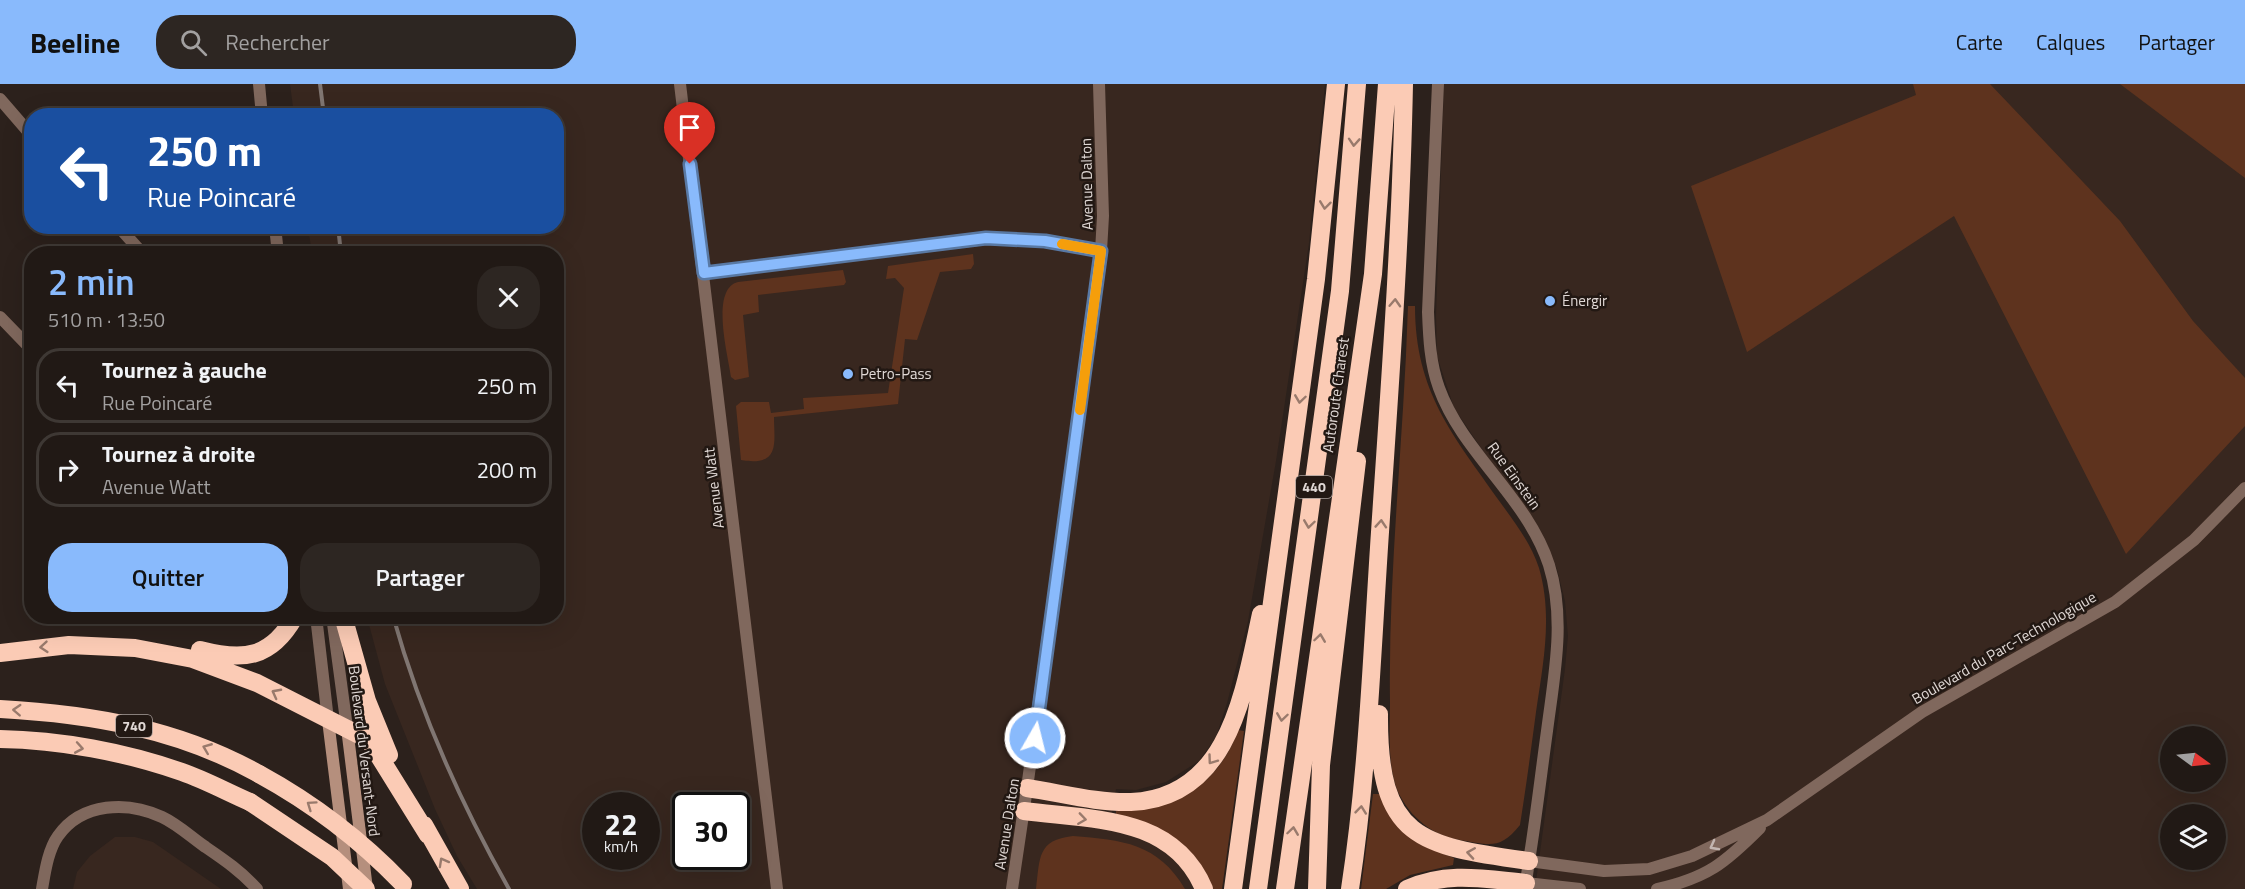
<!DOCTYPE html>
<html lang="fr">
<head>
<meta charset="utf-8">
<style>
  body { margin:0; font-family:"Titillium Web",sans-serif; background:#2d2622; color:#f1f3f6; height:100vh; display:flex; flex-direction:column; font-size:22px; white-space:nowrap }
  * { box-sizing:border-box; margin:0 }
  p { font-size:20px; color:#a2a0a0 }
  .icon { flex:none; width:33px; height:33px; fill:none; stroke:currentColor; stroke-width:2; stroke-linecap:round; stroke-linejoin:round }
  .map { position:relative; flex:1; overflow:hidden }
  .side { position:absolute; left:24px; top:162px; width:540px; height:378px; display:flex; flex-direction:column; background:#211915; border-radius:24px; box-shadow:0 6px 24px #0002,0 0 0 2px #3e3834 }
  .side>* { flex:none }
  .top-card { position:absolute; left:24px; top:24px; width:540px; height:126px; border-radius:24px; box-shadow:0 6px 24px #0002,0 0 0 2px #3e3834; background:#1a4fa0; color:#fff; overflow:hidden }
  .needle { width:39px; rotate:105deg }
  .controls { position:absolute; left:2160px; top:642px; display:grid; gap:12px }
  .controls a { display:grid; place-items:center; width:66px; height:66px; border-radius:50%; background:#211915; box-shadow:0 6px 24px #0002,0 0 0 2px #3e3834; font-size:30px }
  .speed { position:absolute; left:582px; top:708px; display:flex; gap:12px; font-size:30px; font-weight:700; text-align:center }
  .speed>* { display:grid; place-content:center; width:78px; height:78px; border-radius:50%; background:#211915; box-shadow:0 6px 24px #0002,0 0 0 2px #3e3834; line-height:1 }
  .speed small { font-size:15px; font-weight:400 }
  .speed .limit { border:3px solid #111; border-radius:9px; background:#fff; color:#111 }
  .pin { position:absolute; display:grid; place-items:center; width:51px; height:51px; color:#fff; margin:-62px -26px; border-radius:50% 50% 50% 0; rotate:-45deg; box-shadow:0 0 6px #0007 }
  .pin .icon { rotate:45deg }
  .me { position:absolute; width:66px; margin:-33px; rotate:8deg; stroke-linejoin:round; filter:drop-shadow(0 0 4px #0008) }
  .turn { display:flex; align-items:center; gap:21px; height:126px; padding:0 24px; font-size:27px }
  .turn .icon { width:78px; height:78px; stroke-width:2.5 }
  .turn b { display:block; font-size:42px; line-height:51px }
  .round { display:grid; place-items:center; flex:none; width:63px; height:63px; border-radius:24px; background:#2d2622 }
  .head { display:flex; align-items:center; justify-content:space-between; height:102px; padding:0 24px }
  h1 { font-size:36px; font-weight:600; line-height:45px; color:#89bafc }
  .primary-button { display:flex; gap:12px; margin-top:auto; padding:12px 24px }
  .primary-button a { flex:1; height:69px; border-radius:24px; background:#89bafc; color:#111; font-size:24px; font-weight:600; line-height:69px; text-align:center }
  .primary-button a+a { background:#2d2622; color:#f1f3f6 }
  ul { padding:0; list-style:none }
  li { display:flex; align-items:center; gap:18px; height:75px; margin:0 12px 9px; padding:0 12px; border:3px solid #3e3834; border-radius:24px }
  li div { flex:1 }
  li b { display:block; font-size:22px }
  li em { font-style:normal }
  header { display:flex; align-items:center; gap:36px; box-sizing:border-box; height:84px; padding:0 30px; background:#89bafc; color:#111 }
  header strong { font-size:28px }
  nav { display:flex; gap:33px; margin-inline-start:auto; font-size:21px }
  .search { width:420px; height:54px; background:#2d2622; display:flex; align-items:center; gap:15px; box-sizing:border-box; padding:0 21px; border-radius:24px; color:#a2a0a0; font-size:22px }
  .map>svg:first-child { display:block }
  .built { fill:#38271f; fill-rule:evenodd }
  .green { fill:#5e331e }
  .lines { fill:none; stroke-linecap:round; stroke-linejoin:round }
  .minor { stroke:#80685d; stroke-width:12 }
  .tertiary { stroke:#80685d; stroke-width:12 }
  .secondary { stroke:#b58f7d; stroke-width:12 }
  .motorway { stroke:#fbcbb5; stroke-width:18 }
  .rail { stroke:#807672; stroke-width:4 }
  .motorway-bridge { stroke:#fbcbb5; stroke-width:18 }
  .oneway { stroke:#997a6c }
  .oneway2 { stroke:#c3b6b1 }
  .route-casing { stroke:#5979a4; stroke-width:15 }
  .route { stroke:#89bafc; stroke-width:10 }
  .slow { stroke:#f59e0b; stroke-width:10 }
  .poi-dot { fill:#89bafc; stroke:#221813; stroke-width:2 }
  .labels { text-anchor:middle; stroke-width:5; stroke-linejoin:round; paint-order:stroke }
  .shield { fill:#221813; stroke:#a79e9b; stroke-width:1.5 }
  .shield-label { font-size:14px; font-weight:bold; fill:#e0d8d5 }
  .street-label { font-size:15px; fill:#e0d8d5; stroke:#221813 }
  .poi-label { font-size:15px; fill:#e0d8d5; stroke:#221813; text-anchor:start }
</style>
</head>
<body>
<header>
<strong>Beeline</strong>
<div class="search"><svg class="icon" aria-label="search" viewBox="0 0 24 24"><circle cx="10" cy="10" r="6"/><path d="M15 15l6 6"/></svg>Rechercher</div>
<nav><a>Carte</a><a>Calques</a><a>Partager</a></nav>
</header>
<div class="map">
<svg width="2245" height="805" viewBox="0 0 2245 805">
  <rect width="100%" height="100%" fill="#2c211c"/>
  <!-- built -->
  <path class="built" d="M290,0h1035l-16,159 -33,218 -28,160 -21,82 -11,34 -17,24 -33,21 -30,8 -20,-1 -7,41 27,6 18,7 29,24 13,22h-719l-20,-33 -22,-47 -50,-125 -18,-67 189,-1v-362l-244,-1 -4,-26 248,-1v-110l-262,-1zM596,722h50v50h-50zM686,722h50v50h-50z
    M1444,0h801v805h-710l30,-220 3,-33 -3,-35 -8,-32 -10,-24 -93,-137 -17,-52 -1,-40zM2170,652h46v46h-46zM2170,730h46v46h-46z
    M115,753h20l18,5 68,47h-148l4,-17 13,-16z"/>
  <!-- green -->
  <path class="green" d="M1913,0h77l130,137 73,100 52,57v48l-119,128 -172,-338 -207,136 -56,-166 225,-91z
    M2120,0h125v94z
    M973,170l1,10 -3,5 -31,3 -23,68 -12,-1 -7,65 -124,13c0,25 7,50 -33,43l-5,-54 5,-4h28l2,11 33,-4 -1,-11 85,-5 16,-105 -9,-10 -9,1 2,-13z
    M843,186l3,12 -2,3 -86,10 1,17 -16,3 6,62 -14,3 -4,-3c-3,-22 -21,-88 7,-95z
    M1408,222h7c0,86 38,129 85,196 15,21 31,41 39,66 14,48 4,96 -3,144 -5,38 -10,75 -16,113 -20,25 -30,20 -60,15 -27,-4 -50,-23 -62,-48 -11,-26 -8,-62 -8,-90 -2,-132 14,-264 18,-396z
    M1238,646l6,1 -22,158h-9c-15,-43 -54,-67 -97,-73v-5c56,1 103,-26 122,-81z
    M1373,710h7l46,53 28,11 -1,7 -43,10 -24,14h-25z
    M1073,752c49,4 85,7 112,53h-149c4,-31 1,-49 37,-53z"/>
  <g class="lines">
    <!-- minor -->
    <path class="minor" d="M1438,0l-10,228c1,26 2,51 11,76 24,66 88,109 110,177 17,54 5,111 -2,166 -6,43 -11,87 -18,130
      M0,15l32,37
      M118,142l25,28
      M703,189l283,-34 59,2 56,10
      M0,233l32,33
      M1027,704l74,-537 2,-35 -4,-132
      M42,805c3,-17 6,-39 16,-53 24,-34 70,-35 104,-19 15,7 28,19 42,29 19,13 37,25 53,43"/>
    <!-- tertiary -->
    <path class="tertiary" d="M259,0l3,32
      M680,0l97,805
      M275,142l3,28
      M316,532l12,104
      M332,532l15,112
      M1526,799l54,6
      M1012,805l15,-101
      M1525,805l4,-28 75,10 45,-2 43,-13 75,-36 155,-108 193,-110 79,-62 51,-52
      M1657,805c50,-11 68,-26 103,-61"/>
    <!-- secondary -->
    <path class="secondary" d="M328,636l21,169
      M347,644l20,161"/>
    <!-- motorway -->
    <path class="motorway" d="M343,532l24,85 22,54
      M200,566c43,11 71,9 95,-34
      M0,569l69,-8 66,3 58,11 64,24 112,57 59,95
      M0,625c91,5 179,20 259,65
      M1379,630c-1,125 40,132 150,147
      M0,655c60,1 125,13 182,33 23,8 45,20 68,30
      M1027,704c34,5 70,15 104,14 99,-4 113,-111 130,-188
      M1024,727c68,9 149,4 180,78
      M424,741l36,64
      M1233,805l83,-610 20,-195
      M1258,805l82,-598 17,-207
      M1285,805l88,-615 14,-190
      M1317,805l4,-124 36,-304
      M1350,805c18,-118 22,-238 30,-357 10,-149 21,-298 24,-448
      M1407,805c41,-18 77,-10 119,-6"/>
    <!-- rail -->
    <path class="rail" d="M320,0l4,32
      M338,142l3,28
      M393,532c27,97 67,186 116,273"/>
    <!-- motorway-bridge -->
    <path class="motorway-bridge" d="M259,690c55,30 101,65 144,110
      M250,718l82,55 34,32"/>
  </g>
  <!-- one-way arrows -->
  <defs><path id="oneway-chevron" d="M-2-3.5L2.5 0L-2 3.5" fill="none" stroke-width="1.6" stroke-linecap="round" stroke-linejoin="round" transform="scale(1.5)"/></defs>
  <g class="oneway">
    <use href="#oneway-chevron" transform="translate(1354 58) rotate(94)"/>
    <use href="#oneway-chevron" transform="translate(1325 121) rotate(97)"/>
    <use href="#oneway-chevron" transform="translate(1395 219) rotate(-87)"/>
    <use href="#oneway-chevron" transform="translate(1300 315) rotate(98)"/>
    <use href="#oneway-chevron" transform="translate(1309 440) rotate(98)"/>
    <use href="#oneway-chevron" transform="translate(1381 440) rotate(-86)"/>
    <use href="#oneway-chevron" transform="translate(1320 554) rotate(-82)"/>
    <use href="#oneway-chevron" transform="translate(44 563) rotate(175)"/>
    <use href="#oneway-chevron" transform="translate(276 609) rotate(-152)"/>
    <use href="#oneway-chevron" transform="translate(17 626) rotate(-177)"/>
    <use href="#oneway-chevron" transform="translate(1282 633) rotate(98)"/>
    <use href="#oneway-chevron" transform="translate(79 664) rotate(10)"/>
    <use href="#oneway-chevron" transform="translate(207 664) rotate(-158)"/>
    <use href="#oneway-chevron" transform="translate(1212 676) rotate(126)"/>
    <use href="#oneway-chevron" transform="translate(311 721) rotate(-145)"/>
    <use href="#oneway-chevron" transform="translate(1361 726) rotate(-84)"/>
    <use href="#oneway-chevron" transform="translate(1082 735) rotate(8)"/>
    <use href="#oneway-chevron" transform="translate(1293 747) rotate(-82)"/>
    <use href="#oneway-chevron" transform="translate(1471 769) rotate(-171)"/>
    <use href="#oneway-chevron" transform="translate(443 778) rotate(-119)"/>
  </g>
  <use class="oneway2" href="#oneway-chevron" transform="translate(1714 762) rotate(152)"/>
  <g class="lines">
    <!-- route casing -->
    <g class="route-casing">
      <path id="route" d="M690,80l14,109 282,-35 59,3 56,10 -66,487"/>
    </g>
    <!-- route -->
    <use href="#route" class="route"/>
    <!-- slow -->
    <path class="slow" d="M1062,160l39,7 -21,159"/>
  </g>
  <!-- markers -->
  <g class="poi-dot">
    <circle cx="1550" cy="217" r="6"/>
    <circle cx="848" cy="290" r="6"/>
  </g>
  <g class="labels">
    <!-- shield labels -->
    <g class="shield">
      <rect x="1296" y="392" width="36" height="22" rx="4.5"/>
      <rect x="116" y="631" width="36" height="22" rx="4.5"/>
    </g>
    <g class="shield-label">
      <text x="1314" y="408">440</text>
      <text x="134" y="647">740</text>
    </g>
    <!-- street labels -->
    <g class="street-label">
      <text transform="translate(1087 100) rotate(-91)" y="5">Avenue Dalton</text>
      <text transform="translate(1336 311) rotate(-82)" y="5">Autoroute Charest</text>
      <text transform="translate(1514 392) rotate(54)" y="5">Rue Einstein</text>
      <text transform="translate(714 404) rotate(-97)" y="5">Avenue Watt</text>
      <text transform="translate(2004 564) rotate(-30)" y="5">Boulevard du Parc-Technologique</text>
      <text transform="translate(364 667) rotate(83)" y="5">Boulevard du Versant-Nord</text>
      <text transform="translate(1007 740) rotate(-81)" y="5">Avenue Dalton</text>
    </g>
    <!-- poi labels -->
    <g class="poi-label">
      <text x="1562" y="222">Énergir</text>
      <text x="860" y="295">Petro-Pass</text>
    </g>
  </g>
</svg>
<div class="controls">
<a><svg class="needle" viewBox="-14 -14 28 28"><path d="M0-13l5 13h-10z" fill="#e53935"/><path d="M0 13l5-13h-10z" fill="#a2a0a0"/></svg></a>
<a><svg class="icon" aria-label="layers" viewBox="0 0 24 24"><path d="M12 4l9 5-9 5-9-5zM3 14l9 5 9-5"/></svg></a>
</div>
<div class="speed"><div>22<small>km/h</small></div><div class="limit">30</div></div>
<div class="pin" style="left:690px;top:80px;background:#d93025"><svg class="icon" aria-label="arrive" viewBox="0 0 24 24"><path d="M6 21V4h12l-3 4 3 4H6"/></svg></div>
<svg class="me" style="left:1035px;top:654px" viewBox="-20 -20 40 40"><circle r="17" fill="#89bafc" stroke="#fff" stroke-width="3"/><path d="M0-11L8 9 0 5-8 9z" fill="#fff"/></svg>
<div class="top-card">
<div class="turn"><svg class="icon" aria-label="left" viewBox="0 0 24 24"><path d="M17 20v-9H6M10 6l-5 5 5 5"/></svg><div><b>250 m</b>Rue Poincaré</div></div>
</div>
<section class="side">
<div class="head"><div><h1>2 min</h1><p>510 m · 13:50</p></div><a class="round"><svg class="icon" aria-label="close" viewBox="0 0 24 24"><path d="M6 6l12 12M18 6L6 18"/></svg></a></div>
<ul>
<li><svg class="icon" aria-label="left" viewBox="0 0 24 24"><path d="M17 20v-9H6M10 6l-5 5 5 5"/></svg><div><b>Tournez à gauche</b><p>Rue Poincaré</p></div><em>250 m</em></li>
<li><svg class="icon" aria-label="right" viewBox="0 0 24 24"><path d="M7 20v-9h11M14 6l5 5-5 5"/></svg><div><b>Tournez à droite</b><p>Avenue Watt</p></div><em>200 m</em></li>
</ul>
<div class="primary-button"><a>Quitter</a><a>Partager</a></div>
</section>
</div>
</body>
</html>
